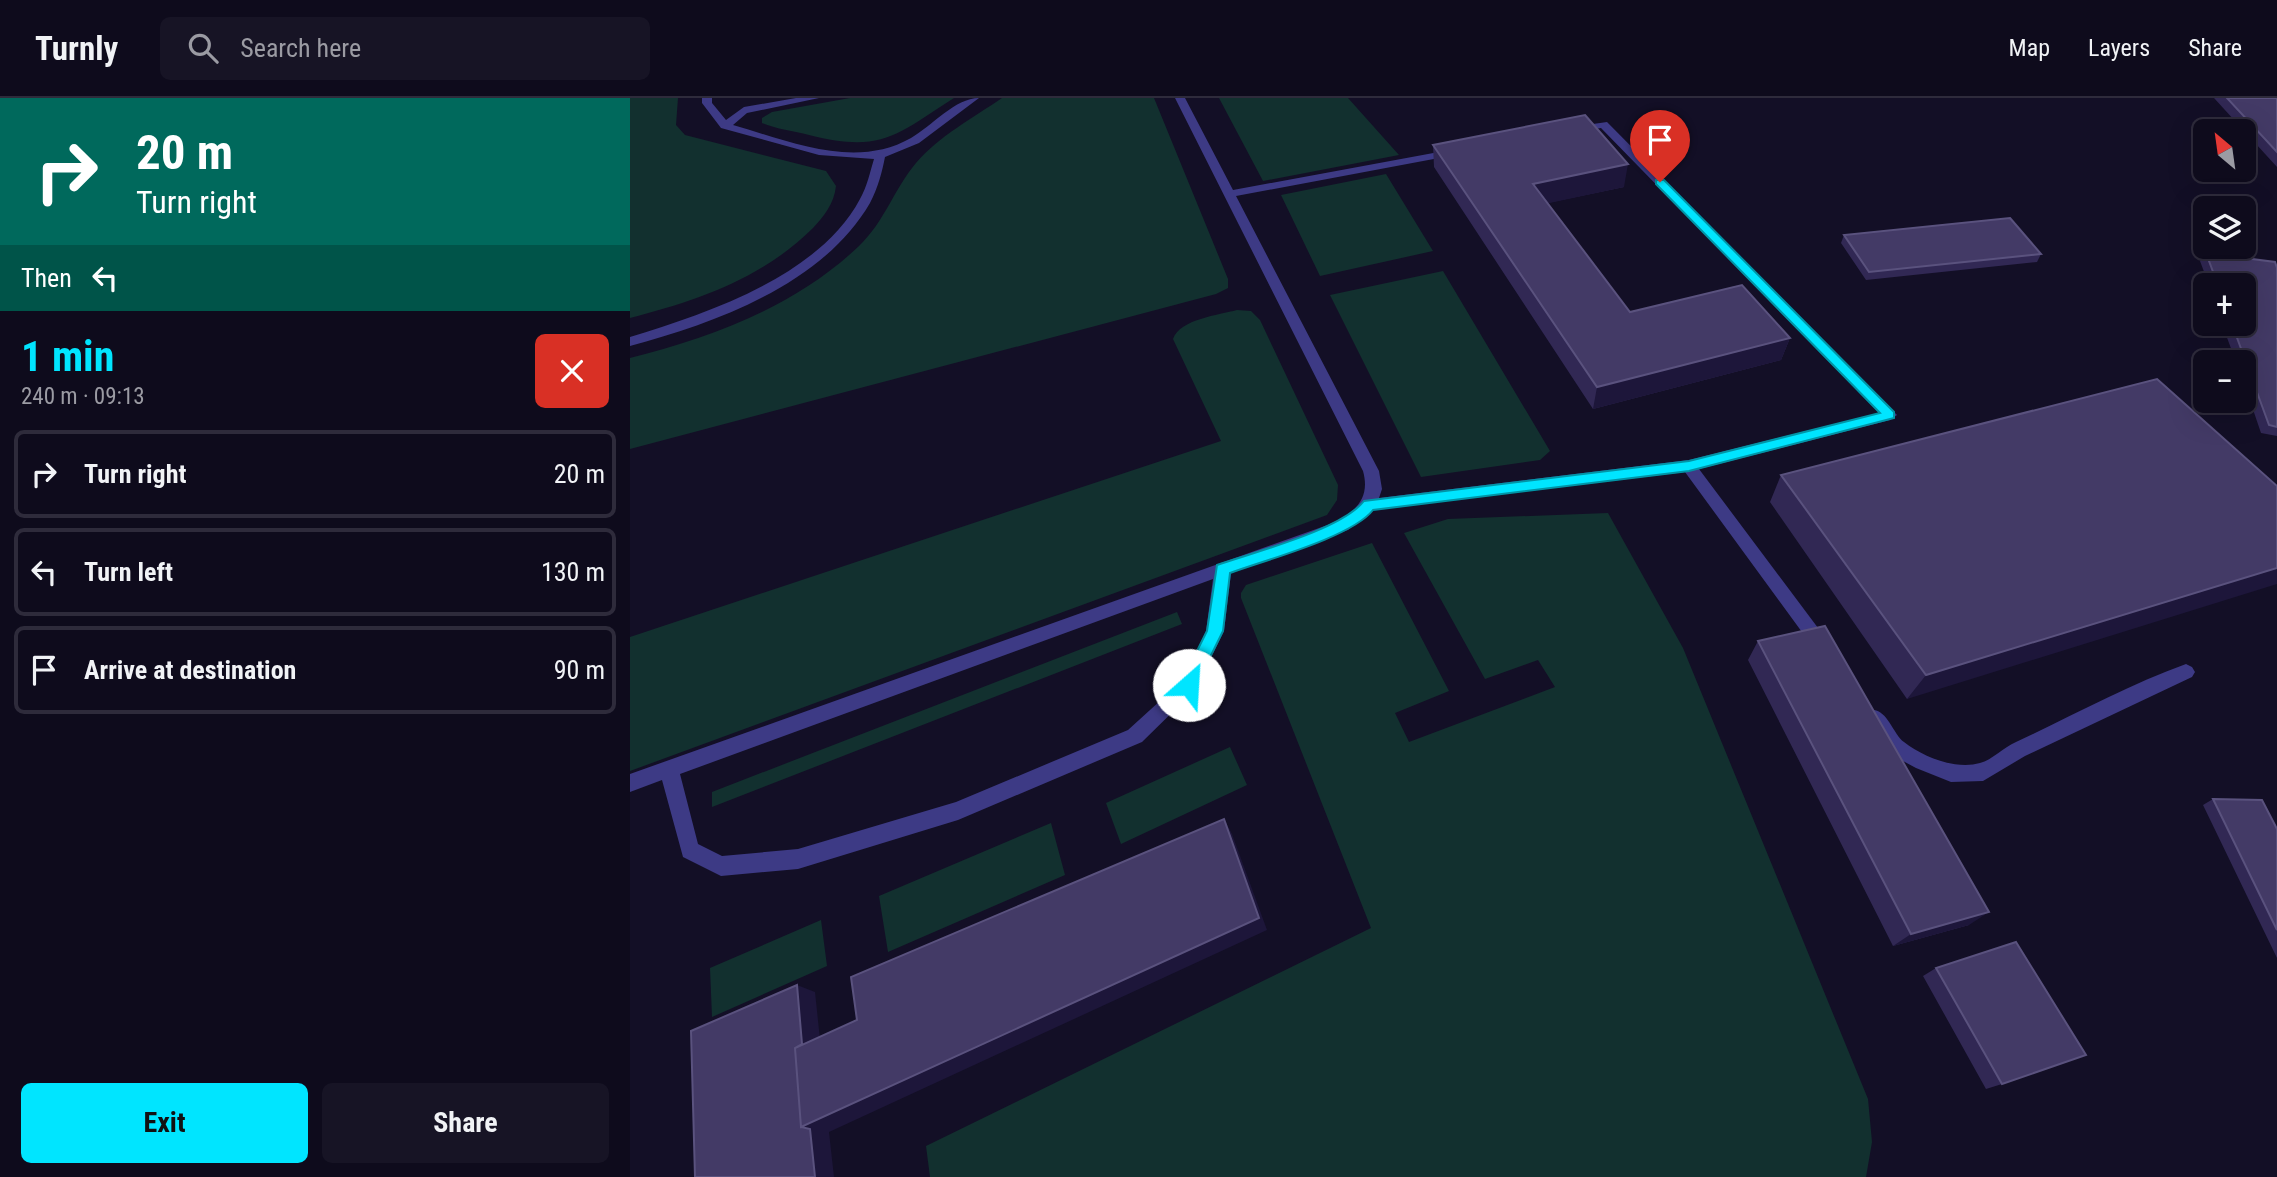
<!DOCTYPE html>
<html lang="en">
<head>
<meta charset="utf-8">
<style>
  body { margin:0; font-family:"Roboto Condensed",sans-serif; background:#171425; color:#f1f3f6; height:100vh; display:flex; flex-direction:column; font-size:26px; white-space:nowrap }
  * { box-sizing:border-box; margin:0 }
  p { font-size:23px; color:#9b9ba3 }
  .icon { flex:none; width:38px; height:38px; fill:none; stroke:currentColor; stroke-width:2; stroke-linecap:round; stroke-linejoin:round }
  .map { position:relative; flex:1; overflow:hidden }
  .side { display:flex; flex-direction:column; background:#0e0b1c; width:630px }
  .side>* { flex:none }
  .top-card { background:#00695c; color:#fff; overflow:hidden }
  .needle { width:46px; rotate:331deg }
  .controls { position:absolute; left:1563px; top:21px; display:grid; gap:14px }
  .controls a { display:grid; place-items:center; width:63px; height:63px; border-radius:10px; background:#0e0b1c; box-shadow:0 7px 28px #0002,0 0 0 2px #2e2b3b; font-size:35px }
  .pin { position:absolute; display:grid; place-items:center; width:60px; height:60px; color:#fff; margin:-72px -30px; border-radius:50% 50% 50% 0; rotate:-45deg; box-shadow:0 0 7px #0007 }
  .pin .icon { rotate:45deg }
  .me { position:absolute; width:77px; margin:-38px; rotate:26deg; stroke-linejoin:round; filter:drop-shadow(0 0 5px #0008) }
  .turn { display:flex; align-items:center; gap:24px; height:147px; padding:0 21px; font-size:32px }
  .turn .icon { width:91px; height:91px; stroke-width:2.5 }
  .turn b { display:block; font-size:49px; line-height:60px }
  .then { display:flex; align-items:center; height:66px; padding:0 21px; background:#0003; gap:14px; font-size:26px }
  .round { display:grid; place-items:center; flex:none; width:74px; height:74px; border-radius:10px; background:#171425 }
  .headline { display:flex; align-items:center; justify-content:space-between; height:119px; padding:0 21px }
  h1 { font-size:42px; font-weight:700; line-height:52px; color:#00e5ff }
  .cta { display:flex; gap:14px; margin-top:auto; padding:14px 21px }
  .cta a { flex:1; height:80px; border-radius:10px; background:#00e5ff; color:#111; font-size:28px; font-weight:700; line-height:80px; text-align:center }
  .cta a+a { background:#171425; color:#f1f3f6 }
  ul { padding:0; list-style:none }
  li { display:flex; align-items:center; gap:21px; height:88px; margin:0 14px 10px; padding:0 7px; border:4px solid #2e2b3b; border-radius:10px }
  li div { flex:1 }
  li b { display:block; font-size:26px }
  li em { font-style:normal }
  header { display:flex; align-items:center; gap:42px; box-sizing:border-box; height:98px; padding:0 35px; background:#0e0b1c; border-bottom:2px solid #2e2b3b }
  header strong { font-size:33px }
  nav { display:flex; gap:38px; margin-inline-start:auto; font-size:24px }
  .search { width:490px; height:63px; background:#171425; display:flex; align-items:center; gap:18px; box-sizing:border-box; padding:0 24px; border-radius:10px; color:#9b9ba3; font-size:26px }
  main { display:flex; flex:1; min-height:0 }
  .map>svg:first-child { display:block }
  .green { fill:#12302f }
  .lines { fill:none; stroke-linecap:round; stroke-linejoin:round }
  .service { fill:#3d3a85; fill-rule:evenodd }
  .wall { fill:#312854 }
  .shaded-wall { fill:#1d163a }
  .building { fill:#433a66; stroke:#5a527e; stroke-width:2 }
  .route { fill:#00e5ff; stroke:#0095a6; stroke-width:2 }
</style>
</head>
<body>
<header>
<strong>Turnly</strong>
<div class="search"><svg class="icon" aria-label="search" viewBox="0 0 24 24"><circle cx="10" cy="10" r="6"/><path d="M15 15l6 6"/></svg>Search here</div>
<nav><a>Map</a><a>Layers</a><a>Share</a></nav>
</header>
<main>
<section class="side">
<div class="top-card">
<div class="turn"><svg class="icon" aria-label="right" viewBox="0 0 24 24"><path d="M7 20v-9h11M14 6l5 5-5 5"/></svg><div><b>20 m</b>Turn right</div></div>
<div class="then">Then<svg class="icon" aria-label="left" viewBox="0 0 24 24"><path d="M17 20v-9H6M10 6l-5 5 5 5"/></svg></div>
</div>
<div class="headline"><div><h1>1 min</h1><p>240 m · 09:13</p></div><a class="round" style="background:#d93025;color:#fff"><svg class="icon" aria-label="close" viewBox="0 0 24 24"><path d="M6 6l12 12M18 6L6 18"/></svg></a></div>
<ul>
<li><svg class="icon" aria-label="right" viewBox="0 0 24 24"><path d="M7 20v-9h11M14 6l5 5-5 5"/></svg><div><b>Turn right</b></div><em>20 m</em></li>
<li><svg class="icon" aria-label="left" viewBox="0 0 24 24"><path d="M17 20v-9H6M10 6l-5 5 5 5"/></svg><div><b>Turn left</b></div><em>130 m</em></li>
<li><svg class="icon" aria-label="arrive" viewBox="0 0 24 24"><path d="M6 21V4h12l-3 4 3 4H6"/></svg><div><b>Arrive at destination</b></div><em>90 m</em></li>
</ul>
<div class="cta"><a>Exit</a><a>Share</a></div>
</section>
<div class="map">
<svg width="1647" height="1079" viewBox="0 0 1647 1079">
  <rect width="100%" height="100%" fill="#130f26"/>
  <!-- green -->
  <path class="green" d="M0,0h48l-2,27 9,10 141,36 10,15c-2,18 -12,30 -23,42 -50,50 -116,73 -183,90z
    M220,0h104c-59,38 -73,55 -145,37 -15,-4 -33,-6 -47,-12v-5l10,-6z
    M372,0h152l74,181v9l-12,6 -586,155v-91c83,-21 166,-52 229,-112 26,-25 35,-57 57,-83 23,-27 57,-45 86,-65z
    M589,0h129l51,57 -136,26z
    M756,76l47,77 -113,25 -39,-81z
    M813,173l107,180 -10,9 -119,17 -91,-182z
    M607,212l14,1 9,9 78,165 -1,15 -10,15 -697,256v-134l591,-196 -48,-102c7,-20 46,-24 64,-29z
    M978,415l75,135 185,451 4,43 -6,35h-936l-4,-31 445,-218 -130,-330v-5l5,-8 126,-42 77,148 -54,22 14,29 146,-55 -17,-27 -53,19 -81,-146 44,-14z
    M547,514l5,12 -470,183v-15z
    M600,649l17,38 -126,59 -15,-41z
    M421,725l14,52 -177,77 -9,-56z
    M191,822l6,46 -115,51 -2,-49z"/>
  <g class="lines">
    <!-- service -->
    <path class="service" d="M72,0h10v5l14,17 18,-13 52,-9h23l-72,15 -14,12c56,16 122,45 178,13 21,-12 44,-40 68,-40l-60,45 -34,14c-3,15 -7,31 -15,46 -47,81 -154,120 -240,143v-9c78,-24 189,-61 230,-138 7,-12 10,-27 14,-40l-55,-4 -98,-27 -19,-25z
      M545,0h10l48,92 222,-41 6,3 -6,3 -219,41 143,275 3,18 -3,9 310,-38 190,-47 -278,-285 -29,5 -5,-3 5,-3 35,-5 290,293 -7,5 -191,49 131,175 3,5 -3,5 -6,2 -6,-2 -133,-182 -313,38 -24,20 -117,43 -7,58 -29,59 -53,52 -184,78 -160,49 -77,7 -38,-19 -21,-77 -32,12v-18l706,-252c22,-12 34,-26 27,-51zM583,481l-7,52 -23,49 -55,50 -172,72 -158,47 -76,7 -24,-12 -18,-70z
      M1556,566l6,3 3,5 -3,5 -167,79 -42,25 -32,1 -35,-14 -26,-14 -25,-37 2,-6c19,-7 25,22 37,31 19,15 52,28 76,21 12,-3 24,-16 36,-21 56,-26 112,-57 170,-78z"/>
  </g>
  <!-- wall -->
  <path class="wall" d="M1584,0h63v69z
    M803,47l191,42 -77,16 83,109 160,26 -9,22 -188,49 -159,-242z
    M1214,137l197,19 -4,8 -171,18 -25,-37z
    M1576,155l71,15v168l-16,-3 -17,-50v-21h-8l-14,-38h22v-39h-35l-9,-24z
    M1151,377l496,11 -370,213 -137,-197z
    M1128,543l211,284 -76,21 -145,-286z
    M1583,701l64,30v129l-74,-153z
    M1306,870l66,116 -16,5 -63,-113z"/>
  <!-- shaded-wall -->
  <path class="shaded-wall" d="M998,66l-4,23 -93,20 2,-23z
    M1160,240l-9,22 -188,49 4,-22z
    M1647,470v16l-370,115 19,-24z
    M594,721l8,15 35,96 -438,202 5,45h-19l-14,-50 -4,-142 18,7 13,123z
    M1359,814l-20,13 -76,21 18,-12z"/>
  <!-- building -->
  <path class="building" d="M1597,0h50v54z
    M955,17l43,49 -95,20 97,128 112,-27 48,53 -193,49 -164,-242z
    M1380,120l31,36 -172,18 -25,-37z
    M1576,155l69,9 2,6v159l-8,-2 -37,-101h12v-39h-26z
    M1527,281l120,107v82l-351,107 -145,-200z
    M1195,528l164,286 -78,22 -153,-293z
    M1583,701l49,1 15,29v101z
    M594,721l35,99 -458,209 -6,-79 62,-28 -6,-43z
    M1386,844l70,113 -84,29 -66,-116z
    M167,887l5,59 -7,4 6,79 9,2 5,48h-120l-4,-146z"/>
  <!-- route -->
  <path class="route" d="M1026,82h8l230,232v6l-205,53 -316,39c-21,27 -108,50 -143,63l-7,58 -29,59h-11l-3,-5 27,-54 10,-66c37,-13 124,-35 147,-64l325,-40 191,-48 -224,-229z"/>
</svg>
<div class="controls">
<a><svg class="needle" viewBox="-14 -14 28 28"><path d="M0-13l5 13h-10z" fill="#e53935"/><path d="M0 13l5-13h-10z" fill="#9b9ba3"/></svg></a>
<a><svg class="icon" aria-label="layers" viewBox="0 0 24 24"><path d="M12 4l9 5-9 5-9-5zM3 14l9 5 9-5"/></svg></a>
<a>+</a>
<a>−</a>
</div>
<div class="pin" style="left:1030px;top:84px;background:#d93025"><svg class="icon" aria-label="arrive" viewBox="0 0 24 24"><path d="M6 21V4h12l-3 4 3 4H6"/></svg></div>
<svg class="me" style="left:559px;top:587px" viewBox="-20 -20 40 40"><circle r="19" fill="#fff"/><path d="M0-13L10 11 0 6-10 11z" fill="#00e5ff"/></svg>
</div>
</main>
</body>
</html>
